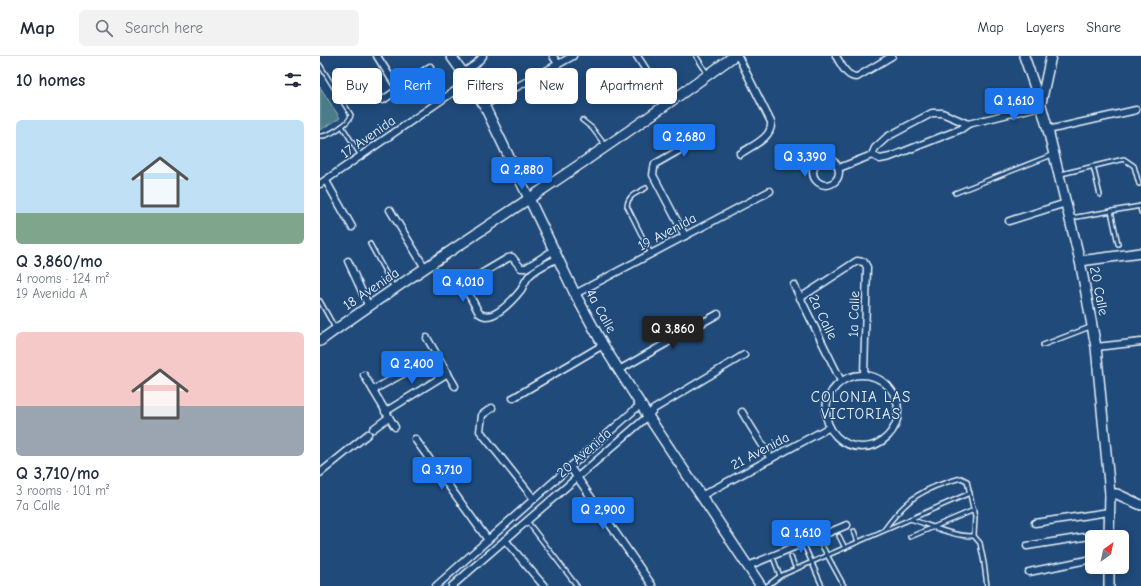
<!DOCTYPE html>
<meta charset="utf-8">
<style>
body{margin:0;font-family:"Comic Neue",sans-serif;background:#f2f2f3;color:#1f2937;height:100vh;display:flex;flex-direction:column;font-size:15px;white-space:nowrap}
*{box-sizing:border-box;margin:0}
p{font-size:13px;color:#747a83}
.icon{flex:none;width:22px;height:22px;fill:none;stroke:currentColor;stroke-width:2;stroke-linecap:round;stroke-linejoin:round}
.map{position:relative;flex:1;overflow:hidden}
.panel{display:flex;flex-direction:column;background:#fff;width:320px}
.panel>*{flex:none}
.guide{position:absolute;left:12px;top:12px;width:380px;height:36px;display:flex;gap:8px}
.needle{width:26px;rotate:33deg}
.tools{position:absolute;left:765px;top:474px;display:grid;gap:8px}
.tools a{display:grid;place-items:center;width:44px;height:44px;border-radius:6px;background:#fff;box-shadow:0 2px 10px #0003;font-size:20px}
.price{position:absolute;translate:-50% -34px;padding:0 9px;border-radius:4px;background:#1a73e8;color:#fff;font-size:13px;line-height:26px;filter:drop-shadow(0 1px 2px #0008)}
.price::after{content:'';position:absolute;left:50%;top:24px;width:12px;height:9px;margin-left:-6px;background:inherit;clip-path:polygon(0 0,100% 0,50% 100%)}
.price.selected{background:#222;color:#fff}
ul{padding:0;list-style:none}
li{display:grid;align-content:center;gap:8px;height:212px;padding:0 16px}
li span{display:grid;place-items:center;height:124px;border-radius:6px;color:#555}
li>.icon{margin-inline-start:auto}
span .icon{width:72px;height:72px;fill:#fffc;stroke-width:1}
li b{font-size:17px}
h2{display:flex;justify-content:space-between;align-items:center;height:48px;padding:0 16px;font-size:17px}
.chip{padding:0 14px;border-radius:6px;background:#fff;box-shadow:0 2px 10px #0003;font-size:14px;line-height:36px}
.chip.selected{background:#1a73e8;color:#fff}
header{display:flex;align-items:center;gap:24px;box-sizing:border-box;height:56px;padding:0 20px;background:#fff;border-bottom:1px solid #e0e1e3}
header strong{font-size:19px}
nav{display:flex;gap:22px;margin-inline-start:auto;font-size:14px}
.search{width:280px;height:36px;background:#f2f2f3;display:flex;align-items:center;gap:10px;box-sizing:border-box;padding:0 14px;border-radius:6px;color:#747a83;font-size:15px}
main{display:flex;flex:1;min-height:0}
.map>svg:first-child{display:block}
.green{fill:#4b7d89;stroke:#9ab7c0}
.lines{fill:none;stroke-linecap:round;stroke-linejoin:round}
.lane-casing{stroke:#e8f1f8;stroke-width:6}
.street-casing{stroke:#e8f1f8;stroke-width:9}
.secondary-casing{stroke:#e8f1f8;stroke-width:12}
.lane{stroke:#1f4a7a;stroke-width:3}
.street{stroke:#1f4a7a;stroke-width:6}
.secondary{stroke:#1f4a7a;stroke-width:9}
.labels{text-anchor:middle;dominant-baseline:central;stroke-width:3;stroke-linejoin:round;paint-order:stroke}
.street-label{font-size:14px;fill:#e8f1f8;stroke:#1f4a7a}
.neighbourhood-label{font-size:15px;letter-spacing:1px;fill:#e8f1f8;stroke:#1f4a7a}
</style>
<header>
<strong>Map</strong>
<div class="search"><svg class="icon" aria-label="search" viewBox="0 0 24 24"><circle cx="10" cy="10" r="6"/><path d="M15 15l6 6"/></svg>Search here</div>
<nav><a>Map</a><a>Layers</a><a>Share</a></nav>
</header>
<main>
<section class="panel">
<h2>10 homes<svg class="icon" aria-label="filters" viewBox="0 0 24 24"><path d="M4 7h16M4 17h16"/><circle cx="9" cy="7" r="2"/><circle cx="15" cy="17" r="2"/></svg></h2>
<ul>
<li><span style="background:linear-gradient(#bfe0f5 75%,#7fa58c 0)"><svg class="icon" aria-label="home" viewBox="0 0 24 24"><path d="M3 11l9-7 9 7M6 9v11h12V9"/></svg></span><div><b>Q 3,860/mo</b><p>4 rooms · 124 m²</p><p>19 Avenida A</p></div></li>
<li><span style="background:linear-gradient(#f6c9c9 60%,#9aa5b1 0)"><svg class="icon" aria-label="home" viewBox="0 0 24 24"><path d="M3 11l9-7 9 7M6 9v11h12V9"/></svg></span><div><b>Q 3,710/mo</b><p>3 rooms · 101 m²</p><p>7a Calle</p></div></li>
</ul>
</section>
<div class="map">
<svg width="821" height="530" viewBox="0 0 821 530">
<rect width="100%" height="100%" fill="#1f4a7a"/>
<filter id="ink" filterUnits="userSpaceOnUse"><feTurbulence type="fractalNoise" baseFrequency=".025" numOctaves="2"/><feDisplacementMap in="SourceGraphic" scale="8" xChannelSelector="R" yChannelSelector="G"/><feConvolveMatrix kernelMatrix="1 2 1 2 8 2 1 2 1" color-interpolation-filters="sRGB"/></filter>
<g filter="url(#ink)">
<polygon class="green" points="0,31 20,62 0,74"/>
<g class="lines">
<g class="lane-casing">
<g id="lane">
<polyline points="376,0 387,17"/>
<path d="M0 9 31 59C30 67 8 81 0 80"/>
<polyline points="262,64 272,72 285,89"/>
<polyline points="22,70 41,100"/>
<polyline points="773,110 780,139"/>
<polyline points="741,118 804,103 814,110 819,128"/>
<path d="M326 132C317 137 308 139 307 150L331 198"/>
<polyline points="635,137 732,99"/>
<polyline points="820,150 821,156"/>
<polyline points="791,155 798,188"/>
<polyline points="751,162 821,150"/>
<polyline points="50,188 74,232"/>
<polyline points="0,245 15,272"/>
<polyline points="723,289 770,271"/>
<path d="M590 463C610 469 633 481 654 480L660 487 664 507 667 530"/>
<polyline points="207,465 257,530"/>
<path d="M564 474C587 442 603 432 641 422L647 425 655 461 654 480"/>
<polyline points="534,475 538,486"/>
<polyline points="519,480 525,492"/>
<polyline points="590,481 654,454"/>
<polyline points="500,486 524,530"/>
<polyline points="485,491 502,530"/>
<polyline points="471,501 476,513"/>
<polyline points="454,504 460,520"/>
<polyline points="447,530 460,520 650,437"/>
</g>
</g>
<g class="street-casing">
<g id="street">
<polyline points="57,0 78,33"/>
<polyline points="233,0 238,8"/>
<polyline points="317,0 348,48"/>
<path d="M418 0 451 66C453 82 431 90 420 98"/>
<path d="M516 0C521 8 526 21 537 21L572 0"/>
<polyline points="143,17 156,8 163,0"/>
<polyline points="63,44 110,11"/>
<polyline points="164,49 253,0"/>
<polyline points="728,74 816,54"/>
<polyline points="552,99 560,103 570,101 641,73 648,68 721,50"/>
<circle cx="506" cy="116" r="13"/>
<polyline points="519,112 552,99 555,92 567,81 612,57 622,57 648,68"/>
<polyline points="6,125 32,171"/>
<polyline points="0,128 149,25"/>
<polyline points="70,154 105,212"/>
<polyline points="689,165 746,147"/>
<polyline points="365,180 333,119 334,112 335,108 384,80"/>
<path d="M234 194 206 212H201L192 201 188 202 149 225 146 229V233L159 257C172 268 193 244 201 234 204 229 206 222 211 218 218 211 229 207 238 202"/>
<polyline points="28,205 49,251"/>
<polyline points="474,229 521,325"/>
<polyline points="255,238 450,135"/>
<polyline points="480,242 537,205 544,206 547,211 544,318"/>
<polyline points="107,282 135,330"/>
<polyline points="776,291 821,286"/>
<polyline points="299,314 398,258"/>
<circle cx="542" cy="355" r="36"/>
<polyline points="44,319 75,371"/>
<polyline points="53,334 117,299"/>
<polyline points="193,342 283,289"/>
<polyline points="172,352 162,359 160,375 214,443"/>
<polyline points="65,356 128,317"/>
<polyline points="422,356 451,403"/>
<polyline points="53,373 69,361"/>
<polyline points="95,383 168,484"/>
<polyline points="250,411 332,529"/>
<polyline points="0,417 48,378"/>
<polyline points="381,440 510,371"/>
<polyline points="715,467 789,456"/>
<polyline points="185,484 224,530"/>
<polyline points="707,490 789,477"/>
<polyline points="428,510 527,469"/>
<polyline points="709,516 772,503"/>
<polyline points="116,530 321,348"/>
<polyline points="132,530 328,360 334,353 424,299"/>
</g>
</g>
<g class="secondary-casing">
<g id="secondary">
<polyline points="131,0 149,25 164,49 255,238 283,289 328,360 441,530"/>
<polyline points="704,0 721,49 728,74 760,205 776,291 790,438 789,481"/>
<polyline points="721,47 731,0"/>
<polyline points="760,205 821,197"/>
<path d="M0 285C68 235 140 189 210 142 279 96 347 49 414 0"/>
<polyline points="790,438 797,438 821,449"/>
<polyline points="789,530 789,511"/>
</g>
</g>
<use href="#lane" class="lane"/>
<use href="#street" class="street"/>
<use href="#secondary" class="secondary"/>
</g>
</g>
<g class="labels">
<g class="street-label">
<text transform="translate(48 81) rotate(-35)">17 Avenida</text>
<text transform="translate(347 176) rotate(-28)">19 Avenida</text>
<text transform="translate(51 233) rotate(-34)">18 Avenida</text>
<text transform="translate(779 235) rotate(79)">20 Calle</text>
<text transform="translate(281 255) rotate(61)">4a Calle</text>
<text transform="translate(534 258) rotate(-88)">1a Calle</text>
<text transform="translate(503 261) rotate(64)">2a Calle</text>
<text transform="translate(440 395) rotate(-28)">21 Avenida</text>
<text transform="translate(264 397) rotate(-41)">20 Avenida</text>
</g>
<g class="neighbourhood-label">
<text x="541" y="341">COLONIA LAS<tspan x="541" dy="17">VICTORIAS</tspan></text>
</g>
</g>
</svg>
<div class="tools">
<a><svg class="needle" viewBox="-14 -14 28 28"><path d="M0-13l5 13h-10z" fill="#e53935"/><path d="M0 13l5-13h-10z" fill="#747a83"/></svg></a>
</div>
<b class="price" style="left:694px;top:66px">Q 1,610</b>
<b class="price" style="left:364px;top:102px">Q 2,680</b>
<b class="price" style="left:485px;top:122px">Q 3,390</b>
<b class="price" style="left:202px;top:135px">Q 2,880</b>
<b class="price" style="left:143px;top:247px">Q 4,010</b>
<b class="price selected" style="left:353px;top:294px">Q 3,860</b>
<b class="price" style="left:92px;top:329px">Q 2,400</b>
<b class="price" style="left:122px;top:435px">Q 3,710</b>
<b class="price" style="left:283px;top:475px">Q 2,900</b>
<b class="price" style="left:481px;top:498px">Q 1,610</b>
<div class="guide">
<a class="chip">Buy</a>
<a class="chip selected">Rent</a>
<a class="chip">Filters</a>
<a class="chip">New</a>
<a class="chip">Apartment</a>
</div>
</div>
</main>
